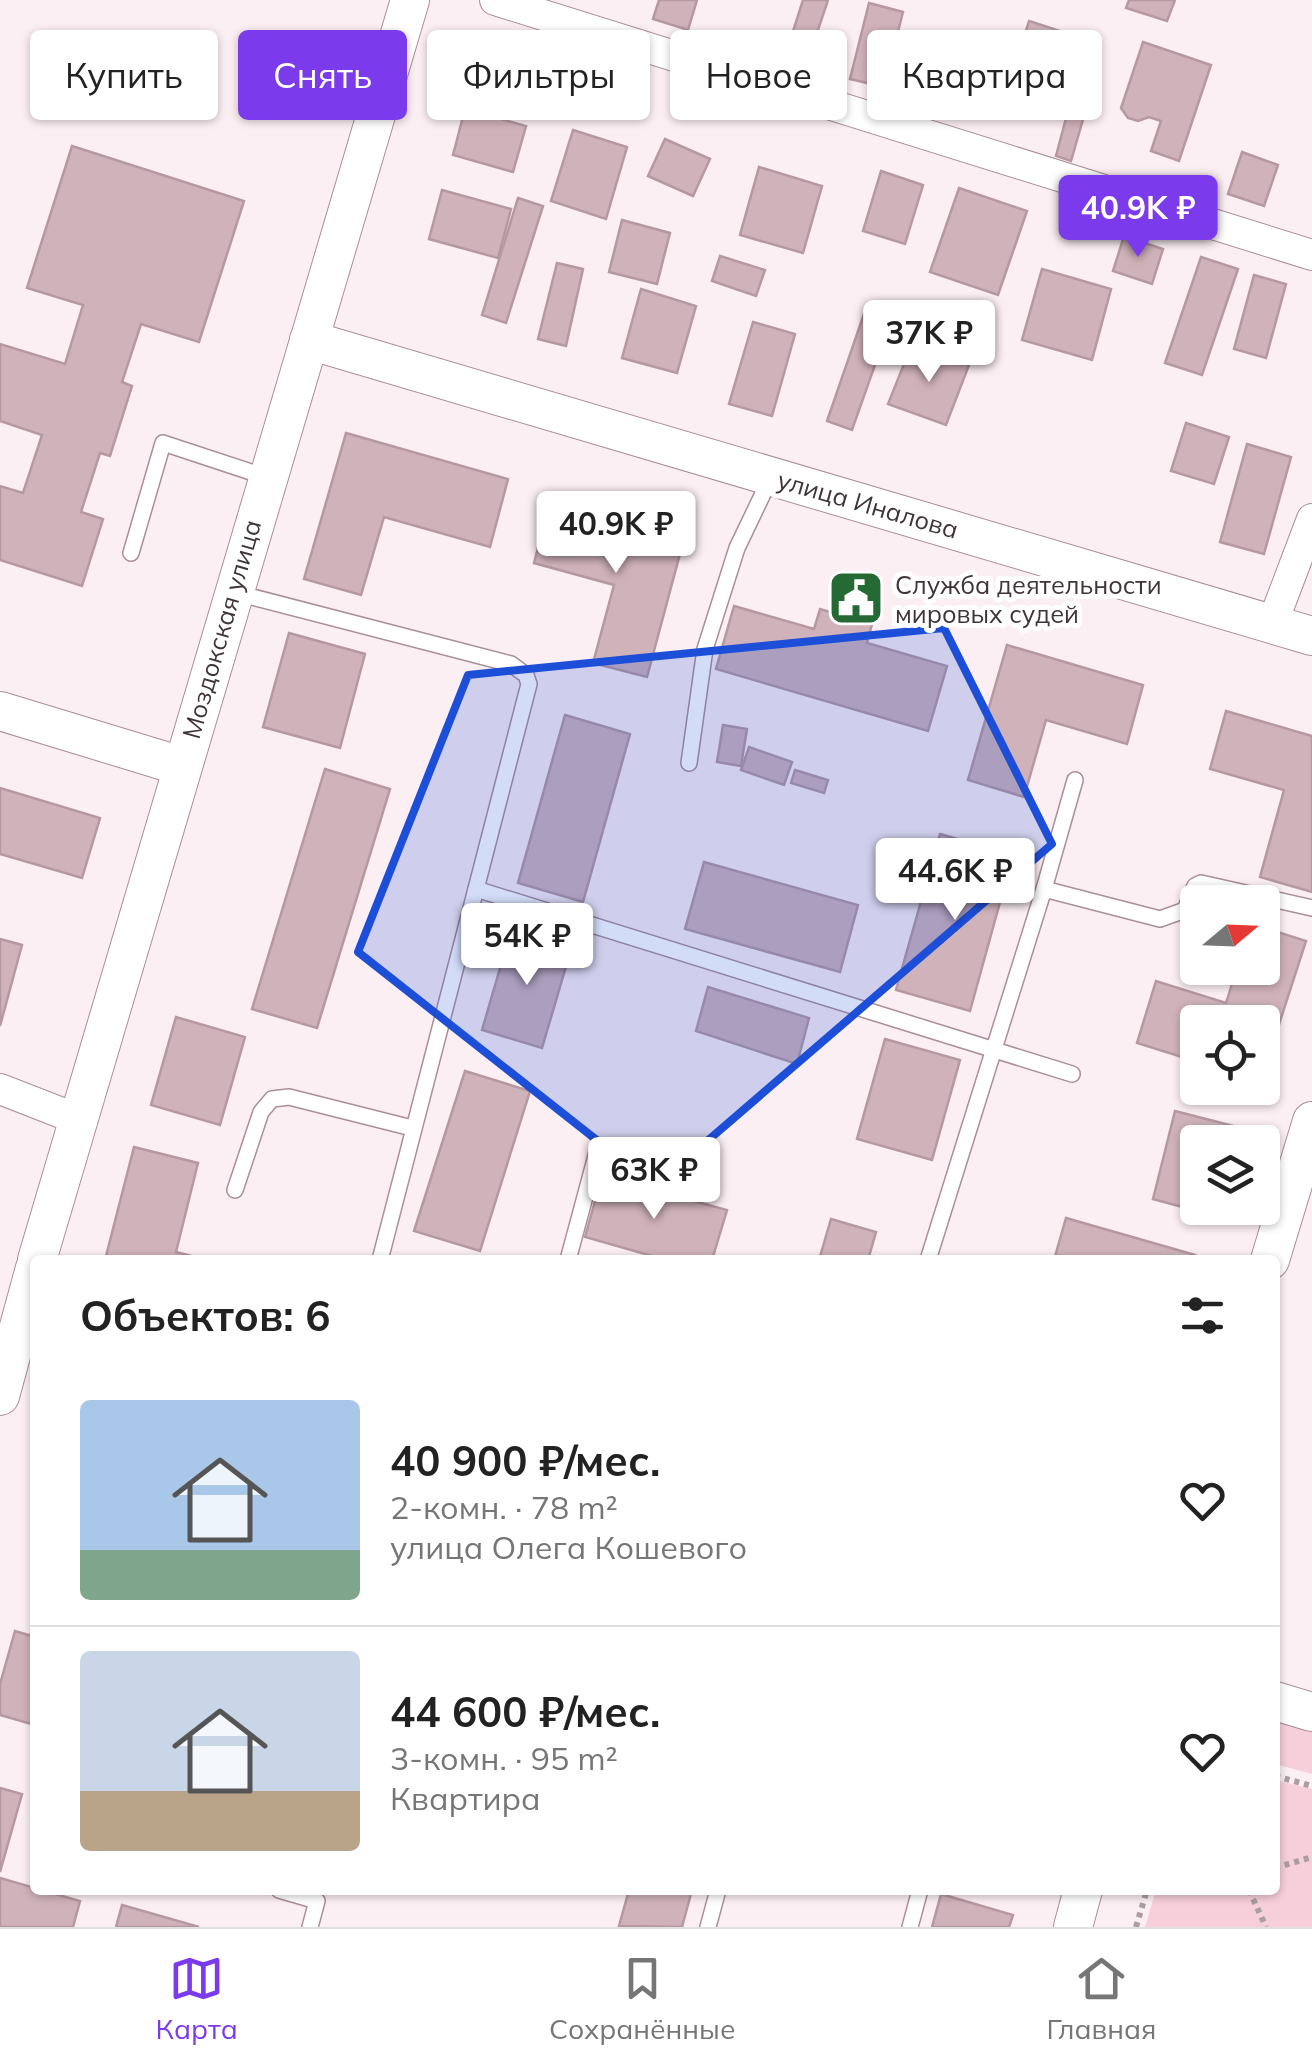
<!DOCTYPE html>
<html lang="ru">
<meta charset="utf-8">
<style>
body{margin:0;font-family:Mulish,sans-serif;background:#f2f2f2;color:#222;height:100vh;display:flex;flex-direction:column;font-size:38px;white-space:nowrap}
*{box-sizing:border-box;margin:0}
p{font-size:32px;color:#767676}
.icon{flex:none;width:55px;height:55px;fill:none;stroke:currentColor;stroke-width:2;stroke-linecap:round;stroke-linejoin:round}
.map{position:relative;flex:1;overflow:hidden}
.drawer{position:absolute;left:30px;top:1255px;width:1250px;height:640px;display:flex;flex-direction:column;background:#fff;border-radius:10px;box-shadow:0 2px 8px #0004}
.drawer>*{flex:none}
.top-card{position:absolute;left:30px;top:30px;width:1252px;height:90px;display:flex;gap:20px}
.needle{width:65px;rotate:71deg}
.controls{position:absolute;left:1180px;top:885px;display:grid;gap:20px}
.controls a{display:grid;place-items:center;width:100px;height:100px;border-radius:10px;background:#fff;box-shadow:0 2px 8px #0004;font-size:50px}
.price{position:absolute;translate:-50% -85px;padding:0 22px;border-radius:10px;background:#fff;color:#222;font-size:32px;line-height:65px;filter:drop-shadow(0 2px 5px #0008)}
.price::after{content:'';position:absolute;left:50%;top:60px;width:30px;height:22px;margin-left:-15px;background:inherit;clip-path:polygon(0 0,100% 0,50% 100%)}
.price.selected{background:#7c3aed;color:#fff}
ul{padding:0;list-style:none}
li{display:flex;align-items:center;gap:30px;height:250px;padding:0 50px}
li+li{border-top:2px solid #e0e0e0}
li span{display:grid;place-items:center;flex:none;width:280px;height:200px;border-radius:10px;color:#555}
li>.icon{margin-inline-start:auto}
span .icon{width:120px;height:120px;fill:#fffc;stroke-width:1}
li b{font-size:42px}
h2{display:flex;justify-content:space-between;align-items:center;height:120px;padding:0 50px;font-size:42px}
.chip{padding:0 35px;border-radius:10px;background:#fff;box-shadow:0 2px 8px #0004;font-size:35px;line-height:90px}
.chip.selected{background:#7c3aed;color:#fff}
.dock{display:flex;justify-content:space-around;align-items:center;height:140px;border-top:2px solid #e0e0e0;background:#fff;font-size:28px;color:#767676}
.dock a{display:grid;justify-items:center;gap:5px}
.dock .selected{color:#7c3aed}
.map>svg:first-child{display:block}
.green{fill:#f7cfdb}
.building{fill:#d0b2ba;stroke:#b598a1;stroke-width:2.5}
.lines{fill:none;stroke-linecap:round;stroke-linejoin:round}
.service-casing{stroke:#ab8e97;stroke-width:18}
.minor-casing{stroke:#ab8e97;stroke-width:32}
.tertiary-casing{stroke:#ab8e97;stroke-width:40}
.path{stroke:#ab9ea2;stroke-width:6;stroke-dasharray:5 5;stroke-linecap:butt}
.service{stroke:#fff;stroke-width:15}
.minor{stroke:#fff;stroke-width:30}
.tertiary{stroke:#fff;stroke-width:38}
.marked{fill:#1d4ed8;fill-opacity:0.2;stroke:#1d4ed8;stroke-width:8;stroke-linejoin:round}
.labels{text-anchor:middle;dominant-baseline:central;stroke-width:10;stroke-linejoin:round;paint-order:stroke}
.street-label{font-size:25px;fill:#403437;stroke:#fff}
.poi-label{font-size:25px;fill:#403437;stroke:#fff;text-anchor:start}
</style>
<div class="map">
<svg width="1312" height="1927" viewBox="0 0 1312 1927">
<rect width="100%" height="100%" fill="#fceff3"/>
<g class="green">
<polygon points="1275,1720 1312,1732 1312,1774 1275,1764"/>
<polygon points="1275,1780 1312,1789 1312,1927 1145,1927 1156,1890 1275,1890"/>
</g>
<g class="building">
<polygon points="659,0 697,0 688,30 653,19"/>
<polygon points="803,0 828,0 809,57 787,50"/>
<polygon points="1129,0 1175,0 1167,21 1126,8"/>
<polygon points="869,3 903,12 884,87 850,79"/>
<polygon points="1029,21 1091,41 1079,80 1017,59"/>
<polygon points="1143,42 1211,65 1179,161 1151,151 1161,121 1149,117 1138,121 1128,118 1121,108"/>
<polygon points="1076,80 1093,85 1071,161 1056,156"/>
<polygon points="465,109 526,126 513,172 453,155"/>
<polygon points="573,130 627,147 606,219 551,201"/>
<polygon points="665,139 710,159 693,196 648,176"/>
<polygon points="72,146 244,201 199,342 141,324 122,382 132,386 110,456 100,453 81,512 103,519 82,586 0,560 0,486 23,493 42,435 0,421 0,344 65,364 83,305 27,288"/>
<polygon points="1242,152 1278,165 1264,206 1228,194"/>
<polygon points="759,167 822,186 803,253 740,235"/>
<polygon points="881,171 923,185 905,244 863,231"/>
<polygon points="959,188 1027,211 998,295 930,272"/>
<polygon points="442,190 511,209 498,258 429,239"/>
<polygon points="518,198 543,206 506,323 482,315"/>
<polygon points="622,220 670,233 657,284 609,272"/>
<polygon points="1124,236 1163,249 1152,284 1113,271"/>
<polygon points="720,256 765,270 756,296 712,281"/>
<polygon points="1201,257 1238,269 1202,375 1165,363"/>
<polygon points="557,263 583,269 566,346 538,339"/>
<polygon points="1042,269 1111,289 1092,360 1022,340"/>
<polygon points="1254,275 1286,284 1266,358 1234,349"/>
<polygon points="641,289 696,306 677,373 622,358"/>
<polygon points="867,305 893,314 852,430 827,421"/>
<polygon points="753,322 795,334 772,416 729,404"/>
<polygon points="912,344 969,365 946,425 888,404"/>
<polygon points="1186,423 1229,437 1214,484 1171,471"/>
<polygon points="346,433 508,479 490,547 384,517 361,595 304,579"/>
<polygon points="1247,444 1291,457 1264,554 1220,542"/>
<polygon points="551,498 685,535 647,677 593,663 614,585 534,563"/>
<polygon points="734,606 814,629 820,609 872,624 867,643 947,666 928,731 716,669"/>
<polygon points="289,633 365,654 340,748 263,727"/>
<polygon points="1007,645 1143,685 1127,744 1046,720 1024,797 968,780"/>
<polygon points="1226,711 1312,736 1312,892 1260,877 1284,790 1210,769"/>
<polygon points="565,715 630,734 583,902 518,883"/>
<polygon points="723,725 747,729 741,766 717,762"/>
<polygon points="749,747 792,762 784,785 741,770"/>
<polygon points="325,769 390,789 317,1028 252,1009"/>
<polygon points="795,770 828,780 824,793 791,783"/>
<polygon points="0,788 100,818 82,878 0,854"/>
<polygon points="940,834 1013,855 970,1011 896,990"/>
<polygon points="704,862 858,905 840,972 685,929"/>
<polygon points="512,927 572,946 542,1048 482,1030"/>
<polygon points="1262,927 1306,941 1262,1077 1262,1022 1198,1022 1198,1062 1137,1043 1156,981 1226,1003 1237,968 1262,968"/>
<polygon points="0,939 22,945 0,1026"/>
<polygon points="708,987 809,1018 797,1064 696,1031"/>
<polygon points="176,1017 245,1037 220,1125 151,1105"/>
<polygon points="885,1039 960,1060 932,1160 857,1139"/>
<polygon points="465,1071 530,1091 480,1251 414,1231"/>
<polygon points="1175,1111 1245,1129 1242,1142 1198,1142 1198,1208 1225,1208 1223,1218 1153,1199"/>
<polygon points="134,1147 198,1163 176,1252 207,1260 105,1260"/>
<polygon points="602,1176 727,1210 712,1260 666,1260 585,1237"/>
<polygon points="1066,1218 1195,1255 1194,1260 1054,1260"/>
<polygon points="831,1219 876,1232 868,1260 819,1260"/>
<polygon points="15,1631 35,1637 35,1725 0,1715 0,1684"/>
<polygon points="0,1788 22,1794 0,1872"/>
<polygon points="0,1878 80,1901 73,1927 0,1927"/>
<polygon points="629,1890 692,1890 682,1927 619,1926"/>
<polygon points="941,1894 1013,1915 1009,1927 932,1927"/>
<polygon points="122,1905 199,1927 116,1927"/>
</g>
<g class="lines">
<g class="service-casing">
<g id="service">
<polyline points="131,553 163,443 266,477"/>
<polyline points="237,593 511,664 526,675 529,684 380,1260"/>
<polyline points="689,763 705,649 737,548 770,479"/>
<polyline points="476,889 1072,1074"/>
<polyline points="1044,889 1075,780"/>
<polyline points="235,1190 261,1112 272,1099 289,1097 412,1128"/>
<polyline points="568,1260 597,1152"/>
<polyline points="928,1260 1044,889 1160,919 1185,910 1195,886 1201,883 1312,908"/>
<polyline points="279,1890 317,1901 310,1927"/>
<polyline points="708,1927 718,1890"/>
<polyline points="910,1927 920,1890"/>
</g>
</g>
<g class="minor-casing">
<g id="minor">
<polyline points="495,0 1312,255"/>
<polyline points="1273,622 1312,519"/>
<polyline points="0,1089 77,1119"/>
</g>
</g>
<g class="tertiary-casing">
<g id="tertiary">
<polyline points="309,340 1312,636"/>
<polyline points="0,711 181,766"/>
<polyline points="37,1260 410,0"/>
<polyline points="1270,1260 1312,1121"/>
<polyline points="0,1396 35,1268"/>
<polyline points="1275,1701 1312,1712"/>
<polyline points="1073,1927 1083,1890"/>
</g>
</g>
<g class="path">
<polyline points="1275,1776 1312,1786"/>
<polyline points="1275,1868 1312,1857"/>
<polyline points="1249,1890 1266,1927"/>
<polyline points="1136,1927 1147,1890"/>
</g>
<use href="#service" class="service"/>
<use href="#minor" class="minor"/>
<use href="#tertiary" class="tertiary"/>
</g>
<path class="marked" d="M944 628 1052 844 655 1186 358 952 468 675Z"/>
<defs>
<g id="civic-square" transform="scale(2.875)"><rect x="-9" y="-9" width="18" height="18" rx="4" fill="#256a35" stroke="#fff"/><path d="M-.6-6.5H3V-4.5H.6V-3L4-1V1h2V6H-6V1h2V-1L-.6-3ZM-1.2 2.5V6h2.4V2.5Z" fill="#fff"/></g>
</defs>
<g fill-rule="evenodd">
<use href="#civic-square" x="856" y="598"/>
</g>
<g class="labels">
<g class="street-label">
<text transform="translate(868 504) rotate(16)">улица Иналова</text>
<text transform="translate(221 629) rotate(-74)">Моздокская улица</text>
</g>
<g class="poi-label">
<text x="895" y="584">Служба деятельности<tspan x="895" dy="29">мировых судей</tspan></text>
</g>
</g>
</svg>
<div class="controls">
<a><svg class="needle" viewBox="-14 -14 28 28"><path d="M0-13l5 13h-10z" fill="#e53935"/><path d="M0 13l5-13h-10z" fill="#767676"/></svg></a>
<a><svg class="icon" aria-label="locate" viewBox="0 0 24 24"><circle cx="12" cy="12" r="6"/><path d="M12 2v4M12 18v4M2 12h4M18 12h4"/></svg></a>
<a><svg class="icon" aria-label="layers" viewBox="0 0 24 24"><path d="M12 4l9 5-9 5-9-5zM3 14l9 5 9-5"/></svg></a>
</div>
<b class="price selected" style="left:1138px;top:260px">40.9K ₽</b>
<b class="price" style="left:929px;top:385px">37K ₽</b>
<b class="price" style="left:616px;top:576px">40.9K ₽</b>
<b class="price" style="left:955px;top:923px">44.6K ₽</b>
<b class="price" style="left:527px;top:988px">54K ₽</b>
<b class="price" style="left:654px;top:1222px">63K ₽</b>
<div class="top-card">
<a class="chip">Купить</a>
<a class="chip selected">Снять</a>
<a class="chip">Фильтры</a>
<a class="chip">Новое</a>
<a class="chip">Квартира</a>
</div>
<section class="drawer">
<h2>Объектов: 6<svg class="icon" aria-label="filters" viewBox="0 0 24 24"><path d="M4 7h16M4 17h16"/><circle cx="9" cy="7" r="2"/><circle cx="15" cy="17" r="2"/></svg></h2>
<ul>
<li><span style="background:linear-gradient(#a9c7e8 75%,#7fa58c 0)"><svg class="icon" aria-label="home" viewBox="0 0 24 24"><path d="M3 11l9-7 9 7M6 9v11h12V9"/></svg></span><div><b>40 900 ₽/мес.</b><p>2-комн. · 78 m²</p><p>улица Олега Кошевого</p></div><svg class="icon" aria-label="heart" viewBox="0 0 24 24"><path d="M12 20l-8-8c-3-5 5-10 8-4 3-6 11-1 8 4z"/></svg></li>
<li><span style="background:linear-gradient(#c9d6e8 70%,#b9a48a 0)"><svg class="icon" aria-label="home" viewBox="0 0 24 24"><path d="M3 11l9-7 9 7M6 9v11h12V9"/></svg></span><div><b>44 600 ₽/мес.</b><p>3-комн. · 95 m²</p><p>Квартира</p></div><svg class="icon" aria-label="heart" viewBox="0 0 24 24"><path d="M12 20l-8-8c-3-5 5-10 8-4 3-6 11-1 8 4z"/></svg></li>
</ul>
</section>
</div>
<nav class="dock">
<a class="selected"><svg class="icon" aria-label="map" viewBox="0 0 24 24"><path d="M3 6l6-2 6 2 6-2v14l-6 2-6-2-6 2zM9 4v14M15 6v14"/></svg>Карта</a>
<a><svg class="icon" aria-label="saved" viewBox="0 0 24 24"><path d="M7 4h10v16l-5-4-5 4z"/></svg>Сохранённые</a>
<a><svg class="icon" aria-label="home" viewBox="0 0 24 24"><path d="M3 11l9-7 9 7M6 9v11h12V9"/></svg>Главная</a>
</nav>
